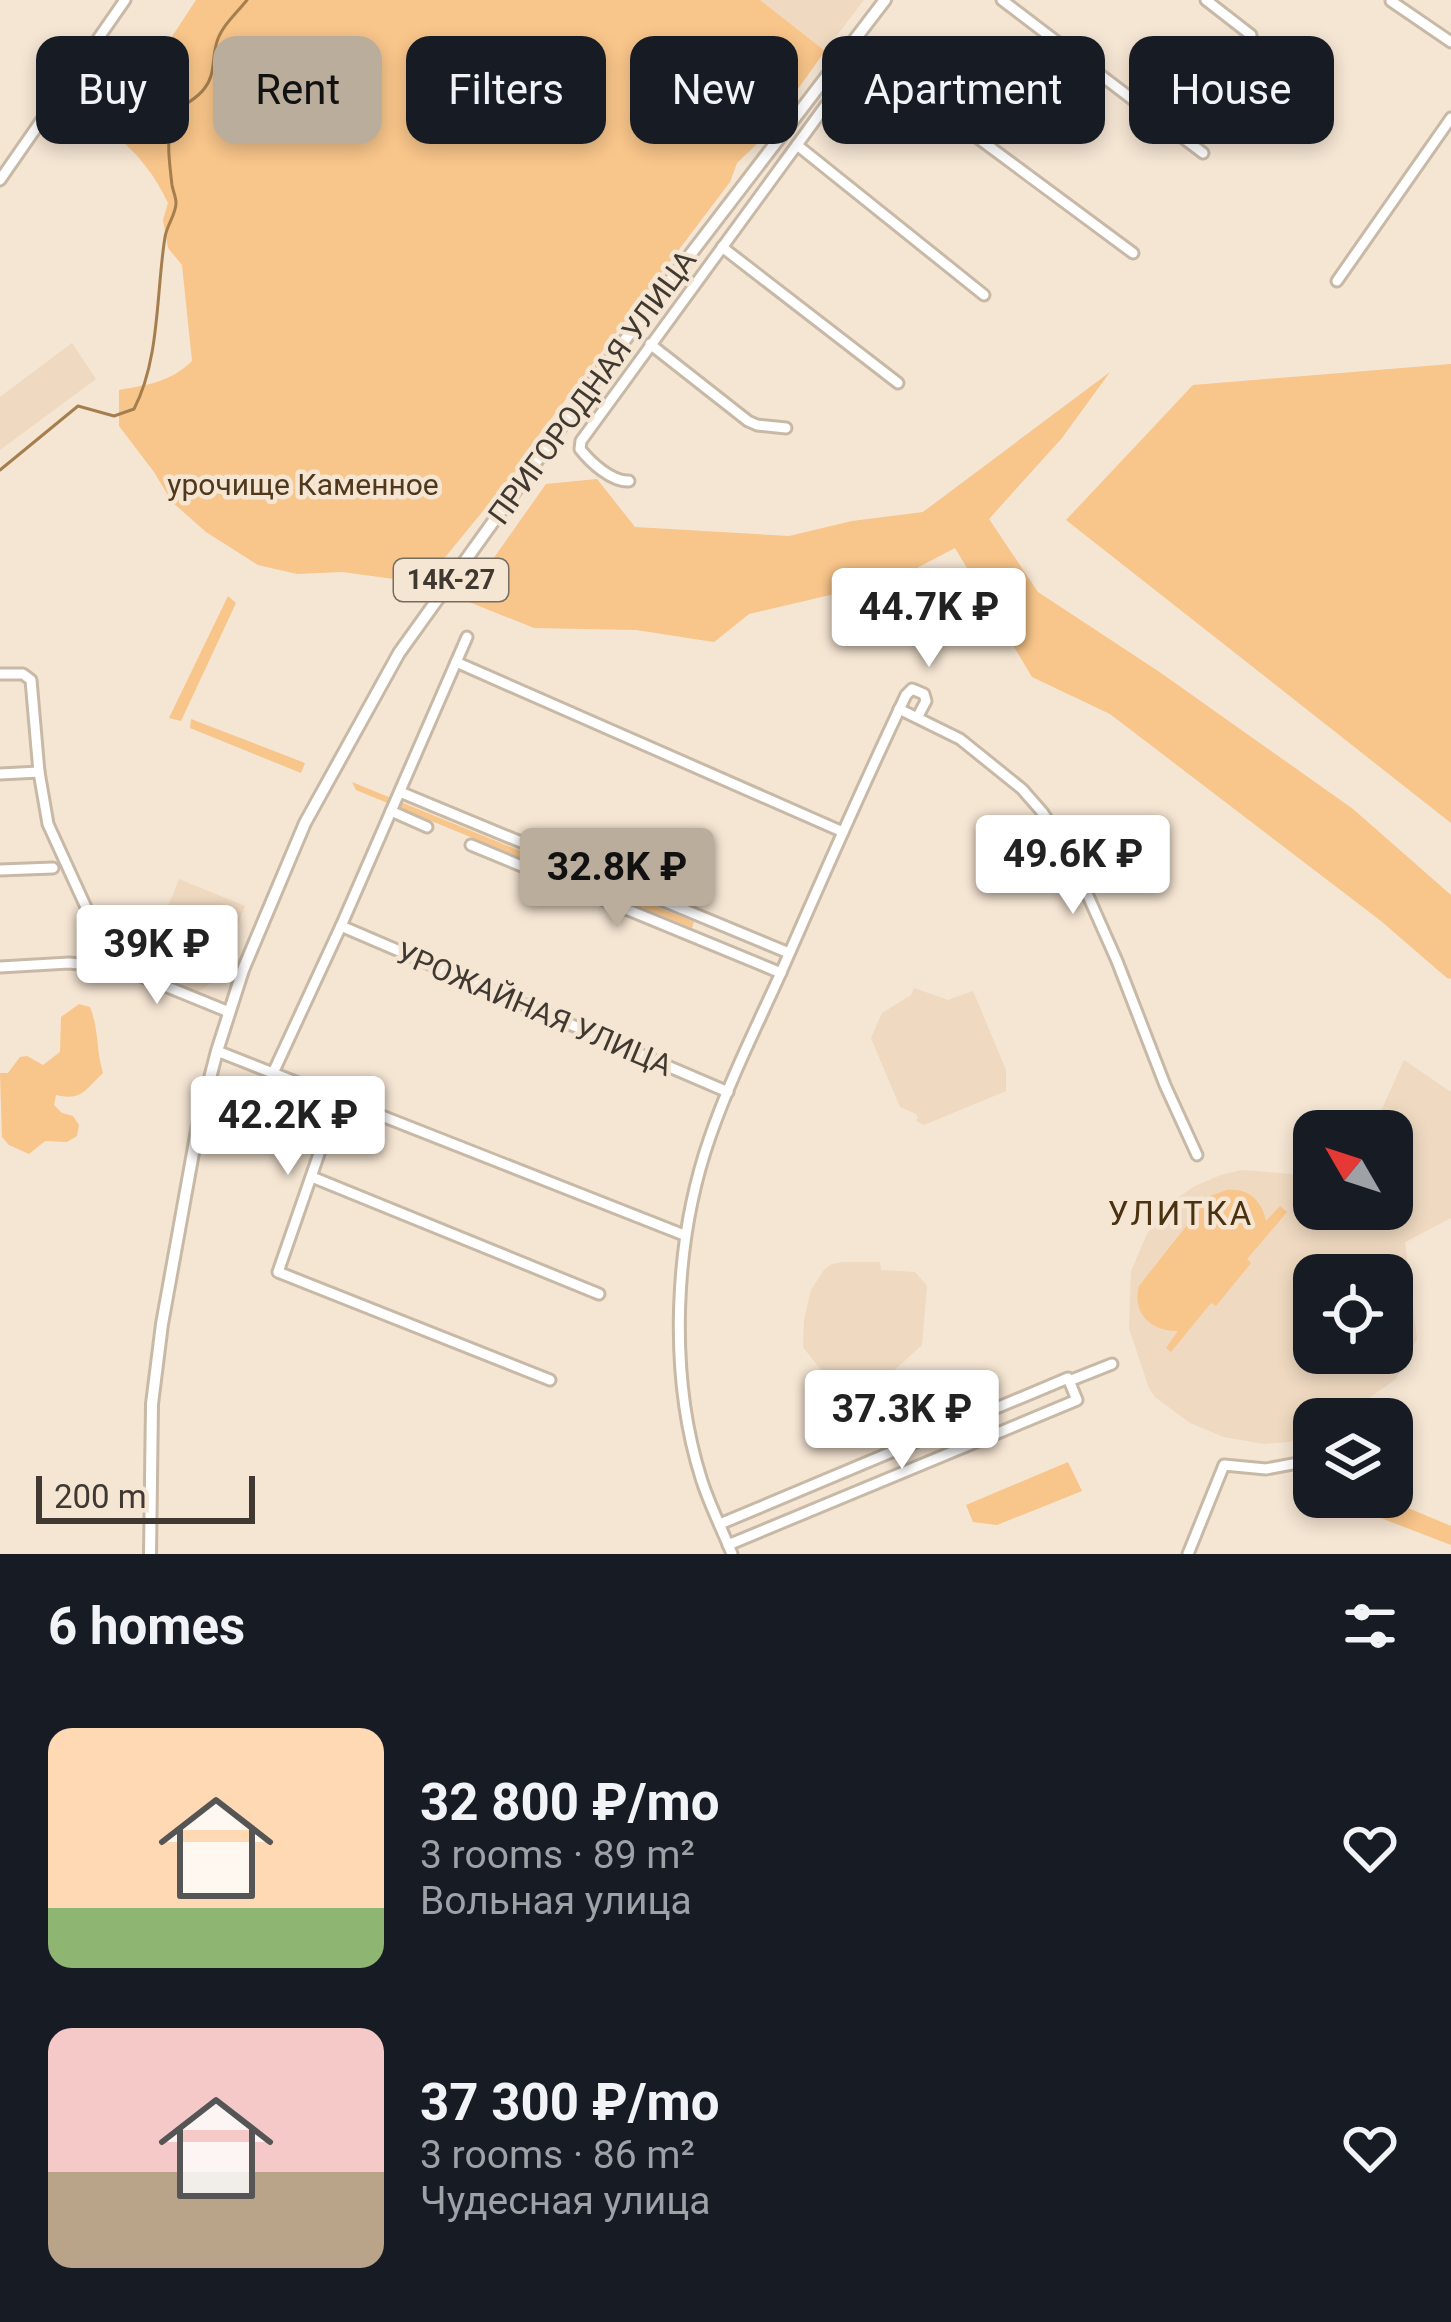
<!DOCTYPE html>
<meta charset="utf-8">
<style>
body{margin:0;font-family:Roboto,sans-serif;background:#242831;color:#f1f3f6;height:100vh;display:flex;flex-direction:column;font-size:45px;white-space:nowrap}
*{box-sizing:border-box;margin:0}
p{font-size:39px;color:#9ea1a6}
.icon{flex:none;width:66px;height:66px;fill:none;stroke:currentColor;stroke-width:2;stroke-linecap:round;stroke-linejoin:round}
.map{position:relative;height:1554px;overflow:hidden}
.details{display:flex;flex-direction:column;background:#171b24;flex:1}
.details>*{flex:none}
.guide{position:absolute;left:36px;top:36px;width:1380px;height:108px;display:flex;gap:24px}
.needle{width:78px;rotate:309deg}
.controls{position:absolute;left:1293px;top:1110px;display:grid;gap:24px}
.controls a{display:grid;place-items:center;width:120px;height:120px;border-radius:24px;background:#171b24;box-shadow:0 6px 18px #0003;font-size:60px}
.scale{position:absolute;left:36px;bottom:30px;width:219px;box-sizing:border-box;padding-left:12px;border:6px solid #3f3932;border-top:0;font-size:33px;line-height:42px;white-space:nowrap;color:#3f3932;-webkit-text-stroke:9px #f5e5d3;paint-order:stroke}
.price{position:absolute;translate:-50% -102px;padding:0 27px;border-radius:12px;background:#fff;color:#222;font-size:39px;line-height:78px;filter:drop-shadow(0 3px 6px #0008)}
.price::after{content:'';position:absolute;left:50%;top:72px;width:36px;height:27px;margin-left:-18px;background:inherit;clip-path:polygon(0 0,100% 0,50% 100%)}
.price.current{background:#bbad9c;color:#111}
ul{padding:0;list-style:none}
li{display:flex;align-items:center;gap:36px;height:300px;padding:0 48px}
li span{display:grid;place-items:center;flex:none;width:336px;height:240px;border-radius:24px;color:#555}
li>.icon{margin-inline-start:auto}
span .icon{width:144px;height:144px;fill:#fffc;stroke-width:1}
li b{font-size:51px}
h2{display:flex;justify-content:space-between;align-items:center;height:144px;padding:0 48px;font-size:51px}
.chip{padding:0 42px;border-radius:24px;background:#171b24;box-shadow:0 6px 18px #0003;font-size:42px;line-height:108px}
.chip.current{background:#bbad9c;color:#111}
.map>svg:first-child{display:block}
.built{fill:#efd9c1;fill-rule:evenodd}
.green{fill:#f8c58a}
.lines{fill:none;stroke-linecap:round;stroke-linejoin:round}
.stream{stroke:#a57e4e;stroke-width:3}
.minor-casing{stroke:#c8b9a7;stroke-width:15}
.major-casing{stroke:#c8b9a7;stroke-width:16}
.minor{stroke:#fff;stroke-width:9}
.major{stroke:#fff;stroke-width:10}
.labels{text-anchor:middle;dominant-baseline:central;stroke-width:9;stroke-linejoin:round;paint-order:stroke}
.shield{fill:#f5e5d3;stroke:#766d62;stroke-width:3}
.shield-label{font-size:27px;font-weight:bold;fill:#3f3932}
.street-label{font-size:30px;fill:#3f3932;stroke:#f5e5d3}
.park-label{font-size:30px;fill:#50381c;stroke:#f5e5d3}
.neighbourhood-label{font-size:33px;letter-spacing:3px;fill:#4a310f;stroke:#f5e5d3}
</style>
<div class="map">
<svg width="1451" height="1554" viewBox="0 0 1451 1554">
<rect width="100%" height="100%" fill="#f5e5d3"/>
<g class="built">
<polygon points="760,0 864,0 825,51"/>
<polygon points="72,343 96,379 0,450 0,397"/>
<polygon points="179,879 245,906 217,979 198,992 142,971"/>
<polygon points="914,988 948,1000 973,991 1006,1070 1006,1091 924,1125 916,1121 918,1117 916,1114 900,1107 871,1038 882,1013 911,995"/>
<path d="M1404 1060 1451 1092V1218L1405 1242 1417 1339 1396 1379 1339 1419H1314V1433L1289 1442 1264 1444 1224 1437 1190 1423 1155 1397 1149 1388 1129 1328 1131 1271 1147 1234 1171 1202 1195 1186 1221 1175 1242 1170 1291 1174 1314 1181V1209H1392V1131H1372ZM1314 1275H1392V1353H1314Z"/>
<polygon points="842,1262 880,1262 881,1270 915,1272 927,1286 922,1345 890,1374 822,1371 803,1347 804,1320 811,1290 824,1270 832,1264"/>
</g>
<g class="green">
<path d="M196 0H760L825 51 763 138 737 163 730 182 526 452 528 456 424 583 342 572 297 574 258 565 206 532 172 502 154 472 119 426V390C147 385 171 382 192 361L182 265 168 248 163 220 168 203C155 175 137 152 112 133 119 118 133 109 135 93Z"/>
<polygon points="1451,364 1451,823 1066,520 1193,385"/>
<polygon points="1110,372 1062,438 989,519 1038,592 1161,673 1353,809 1451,895 1451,979 1447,978 1381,921 1110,714 1032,677 955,548 894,580 749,614 714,642 636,630 534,628 464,600 546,484 597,479 635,527 789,536 852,521 923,512"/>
<polygon points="228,596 236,603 181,721 169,718"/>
<polygon points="191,719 305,763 301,773 190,728"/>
<polygon points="352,782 694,922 692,928 356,790"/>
<path d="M79 1004 90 1007C99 1029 96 1050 103 1073 85 1090 82 1101 56 1095L54 1105 62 1113 73 1116 79 1125 77 1136 67 1142 45 1141 29 1154 9 1145 2 1137 0 1073H8L20 1057 27 1056 43 1065 60 1052 61 1017Z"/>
<path d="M1227 1190C1249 1188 1262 1201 1266 1221L1280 1206 1287 1212 1247 1259 1251 1263 1216 1306 1211 1303 1171 1352 1166 1348 1178 1331C1151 1331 1132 1314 1139 1286L1210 1196Z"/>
<polygon points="1068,1462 1082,1491 997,1525 973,1522 966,1505"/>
<polygon points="1326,1497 1382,1497 1451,1526 1451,1545"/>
</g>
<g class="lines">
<path class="stream" d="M0 470 78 406 114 416 134 409C160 359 156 293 165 237 167 225 176 214 176 203 176 197 173 191 172 185 170 167 167 147 170 129 174 104 192 105 204 89 215 76 212 61 216 45 220 27 236 14 247 0"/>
<g class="minor-casing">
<g id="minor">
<polyline points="1002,0 1203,153"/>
<polyline points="1206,0 1251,35"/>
<polyline points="1391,1 1451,42"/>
<polyline points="851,44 1133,253"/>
<polyline points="797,145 984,295"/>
<polyline points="0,180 125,0"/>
<polyline points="722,247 898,383"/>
<polyline points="1337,281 1451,118"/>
<polyline points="650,344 748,421 757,425 786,428"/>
<path d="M629 481C612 482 591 463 580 449L581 441 864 53"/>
<polyline points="456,662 843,832"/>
<polyline points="0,674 23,674 31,680 39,772"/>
<polyline points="899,709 960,739 1022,789 1043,813 1069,853 1117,961 1165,1085 1197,1155"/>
<polyline points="0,774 39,772 48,824 95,927 97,964"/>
<polyline points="400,792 789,953"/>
<polyline points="391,811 427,827"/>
<polyline points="471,845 781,973"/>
<polyline points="0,870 53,868"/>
<polyline points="341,926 728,1092"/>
<polyline points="100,937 120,968"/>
<polyline points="0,967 69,963 121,968 229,1012"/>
<polyline points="217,1051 684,1235"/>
<polyline points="273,1073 341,926 467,637"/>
<polyline points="338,1099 278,1272 550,1380"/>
<polyline points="312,1177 599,1294"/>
<polyline points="1069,1381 1112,1364"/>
<polyline points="720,1524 1068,1378 1077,1400 728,1545"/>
<path d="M732 1554C722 1529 709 1504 701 1478 668 1373 674 1240 710 1137 729 1082 755 1030 779 977 820 883 862 788 906 695L912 689 924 694 926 701 918 716"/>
<polyline points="1188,1554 1224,1465 1266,1469 1314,1460"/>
</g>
</g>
<g class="major-casing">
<polyline id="major" points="150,1554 152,1404 162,1324 198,1125 217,1051 243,970 305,823 399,653 602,370 885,0"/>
</g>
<use href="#minor" class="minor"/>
<use href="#major" class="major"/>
</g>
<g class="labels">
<rect class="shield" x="394" y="559" width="114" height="42" rx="9"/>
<g class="shield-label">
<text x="451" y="580">14К-27</text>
</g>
<g class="street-label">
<text transform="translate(592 387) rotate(-54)">ПРИГОРОДНАЯ УЛИЦА</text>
<text transform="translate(534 1009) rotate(23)">УРОЖАЙНАЯ УЛИЦА</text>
</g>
<g class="park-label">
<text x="303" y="484">урочище Каменное</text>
</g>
<g class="neighbourhood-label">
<text x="1181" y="1213">УЛИТКА</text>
</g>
</g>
</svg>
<div class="controls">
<a><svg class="needle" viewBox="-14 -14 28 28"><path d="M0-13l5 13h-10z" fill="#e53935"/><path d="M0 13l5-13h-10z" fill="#9ea1a6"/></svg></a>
<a><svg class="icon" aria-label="locate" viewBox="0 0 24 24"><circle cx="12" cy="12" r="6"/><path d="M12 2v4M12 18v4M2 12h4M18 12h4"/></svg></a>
<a><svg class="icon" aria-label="layers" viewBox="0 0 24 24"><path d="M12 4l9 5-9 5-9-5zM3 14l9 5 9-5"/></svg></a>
</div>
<div class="scale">200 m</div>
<b class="price" style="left:929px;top:670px">44.7K ₽</b>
<b class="price" style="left:1073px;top:917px">49.6K ₽</b>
<b class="price current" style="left:617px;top:930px">32.8K ₽</b>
<b class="price" style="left:157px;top:1007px">39K ₽</b>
<b class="price" style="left:288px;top:1178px">42.2K ₽</b>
<b class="price" style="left:902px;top:1472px">37.3K ₽</b>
<div class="guide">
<a class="chip">Buy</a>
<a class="chip current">Rent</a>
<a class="chip">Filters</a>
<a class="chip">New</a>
<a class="chip">Apartment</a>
<a class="chip">House</a>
</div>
</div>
<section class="details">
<h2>6 homes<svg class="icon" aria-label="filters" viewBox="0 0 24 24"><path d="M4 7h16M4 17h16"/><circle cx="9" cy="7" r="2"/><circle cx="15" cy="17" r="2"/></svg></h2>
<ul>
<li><span style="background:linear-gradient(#ffd9b3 75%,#8fb573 0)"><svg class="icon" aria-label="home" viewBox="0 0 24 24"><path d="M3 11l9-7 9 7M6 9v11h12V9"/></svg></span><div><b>32 800 ₽/mo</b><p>3 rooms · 89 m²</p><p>Вольная улица</p></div><svg class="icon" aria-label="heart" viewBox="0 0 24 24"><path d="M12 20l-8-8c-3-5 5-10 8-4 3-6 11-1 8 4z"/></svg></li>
<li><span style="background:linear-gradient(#f6c9c9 60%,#b9a48a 0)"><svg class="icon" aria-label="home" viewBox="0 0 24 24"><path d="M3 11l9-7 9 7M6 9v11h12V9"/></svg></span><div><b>37 300 ₽/mo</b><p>3 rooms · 86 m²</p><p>Чудесная улица</p></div><svg class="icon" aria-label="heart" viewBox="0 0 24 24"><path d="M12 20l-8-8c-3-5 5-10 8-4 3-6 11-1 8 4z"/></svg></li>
</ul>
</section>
